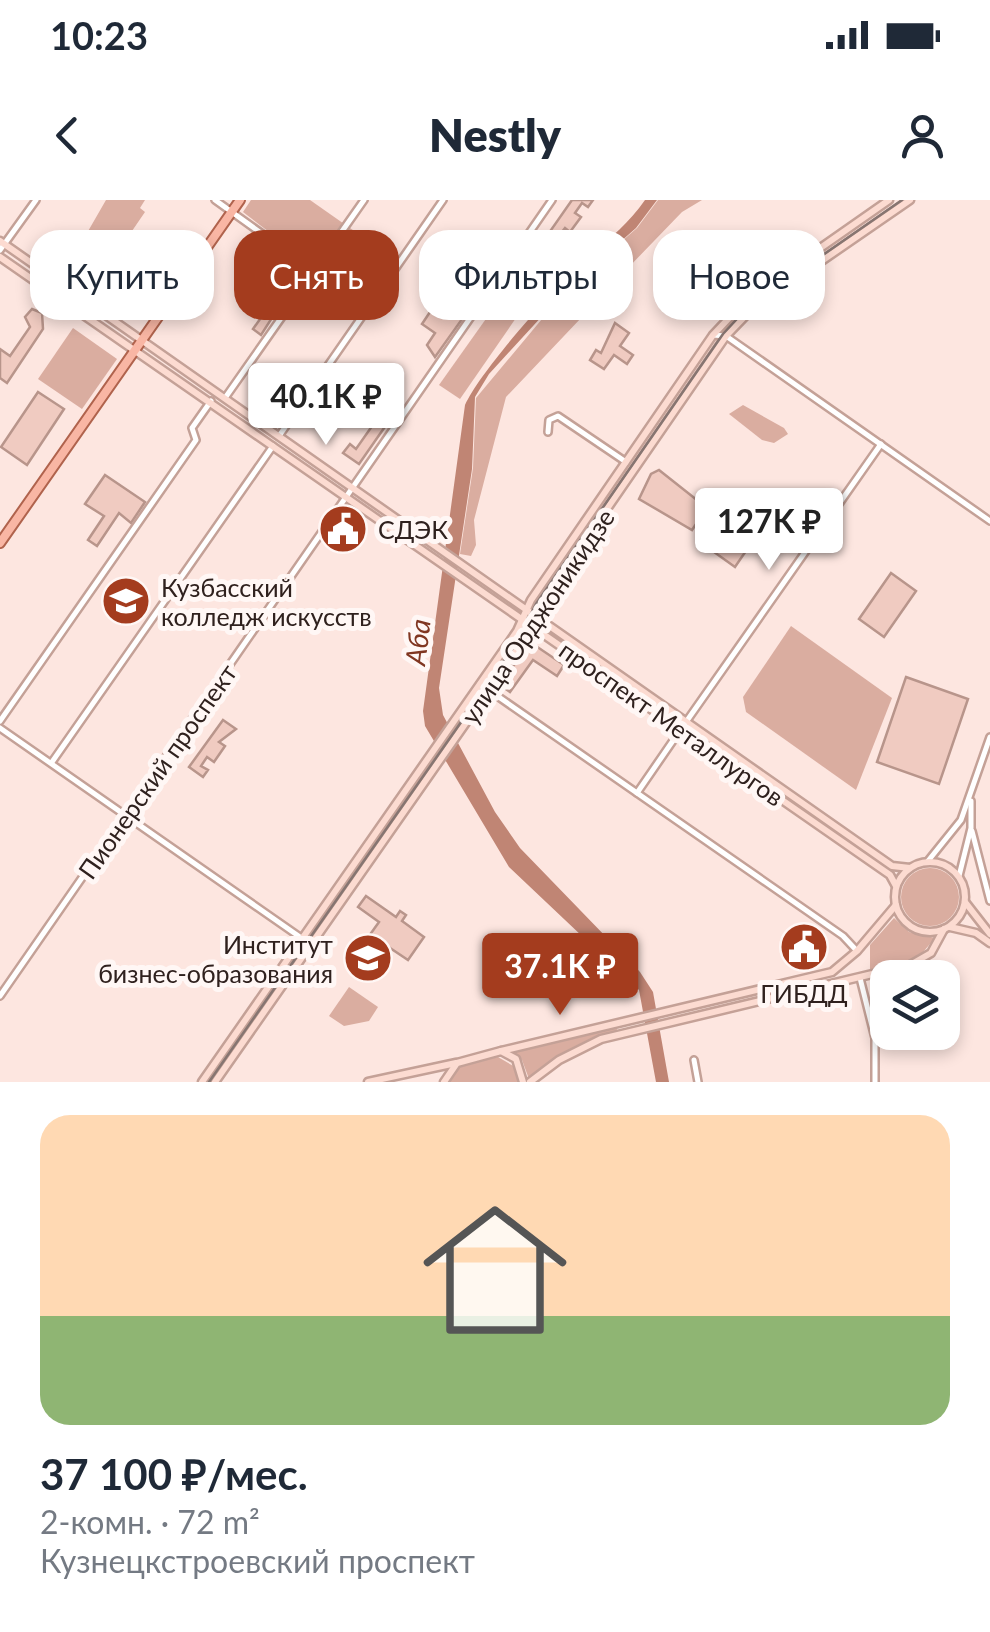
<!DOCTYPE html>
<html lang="ru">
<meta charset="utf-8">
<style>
body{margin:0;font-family:Lato,sans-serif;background:#f2f2f3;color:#1f2937;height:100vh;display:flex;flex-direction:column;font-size:38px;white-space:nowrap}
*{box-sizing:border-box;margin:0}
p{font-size:32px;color:#747a83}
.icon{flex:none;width:55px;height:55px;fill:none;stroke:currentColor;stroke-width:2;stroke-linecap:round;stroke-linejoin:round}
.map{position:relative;height:882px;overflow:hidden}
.details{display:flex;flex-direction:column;background:#fff;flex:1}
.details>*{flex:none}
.top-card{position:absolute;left:30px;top:30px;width:930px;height:90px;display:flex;gap:20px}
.tools{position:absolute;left:870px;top:760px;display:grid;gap:20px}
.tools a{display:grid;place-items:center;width:90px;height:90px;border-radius:20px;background:#fff;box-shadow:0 5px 15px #0003;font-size:50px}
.price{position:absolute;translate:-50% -85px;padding:0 22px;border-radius:10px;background:#fff;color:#222;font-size:32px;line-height:65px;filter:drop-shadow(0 2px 5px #0008)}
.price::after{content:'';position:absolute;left:50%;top:60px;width:30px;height:22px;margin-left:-15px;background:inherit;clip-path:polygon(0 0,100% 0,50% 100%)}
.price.selected{background:#a43c1e;color:#fff}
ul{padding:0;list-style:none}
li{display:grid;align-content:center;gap:20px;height:530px;padding:0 40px}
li+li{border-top:2px solid #e0e1e3}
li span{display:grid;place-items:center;height:310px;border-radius:30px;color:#555}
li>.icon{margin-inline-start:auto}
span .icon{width:180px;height:180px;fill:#fffc;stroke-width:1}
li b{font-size:42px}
.tag{padding:0 35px;border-radius:30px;background:#fff;box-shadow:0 5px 15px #0003;font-size:35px;line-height:90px}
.tag.selected{background:#a43c1e;color:#fff}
.status{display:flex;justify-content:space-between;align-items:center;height:70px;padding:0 50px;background:#fff;direction:ltr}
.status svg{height:28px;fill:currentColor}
header{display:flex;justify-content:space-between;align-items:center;height:130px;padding:0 40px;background:#fff;font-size:45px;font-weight:800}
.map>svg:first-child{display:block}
.green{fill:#daada0}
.water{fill:#c08574}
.building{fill:#f0cbc1;stroke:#b8958b;stroke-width:2.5}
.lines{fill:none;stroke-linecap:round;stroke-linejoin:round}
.minor-casing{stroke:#c4a197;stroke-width:10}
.tertiary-casing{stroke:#c4a197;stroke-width:10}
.secondary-casing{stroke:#c4a197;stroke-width:11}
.primary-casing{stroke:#b0634d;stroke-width:12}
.minor{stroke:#fff;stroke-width:5}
.tertiary{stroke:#fff;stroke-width:5}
.secondary{stroke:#fcdbd1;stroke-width:6}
.primary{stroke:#f9b6a4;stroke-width:8}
.tram{stroke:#877571;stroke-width:2.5}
.labels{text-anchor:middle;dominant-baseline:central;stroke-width:10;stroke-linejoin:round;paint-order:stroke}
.poi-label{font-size:25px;fill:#2f211e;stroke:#fff7f5;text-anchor:start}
.street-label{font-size:25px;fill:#2f211e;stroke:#fff7f5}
.water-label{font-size:28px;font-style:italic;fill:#803621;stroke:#fff7f5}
</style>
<div class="status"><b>10:23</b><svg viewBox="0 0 49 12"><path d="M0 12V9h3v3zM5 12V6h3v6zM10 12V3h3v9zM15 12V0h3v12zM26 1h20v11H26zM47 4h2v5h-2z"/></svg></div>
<header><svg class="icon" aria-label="back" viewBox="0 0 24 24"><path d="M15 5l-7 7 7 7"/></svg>Nestly<svg class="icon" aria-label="person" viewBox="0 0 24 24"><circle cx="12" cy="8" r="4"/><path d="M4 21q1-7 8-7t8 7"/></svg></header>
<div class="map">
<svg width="990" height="882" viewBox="0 0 990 882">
<rect width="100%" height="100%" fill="#fde6e0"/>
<g class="green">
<polygon points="106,0 145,0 140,8 145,12 95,85 68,66"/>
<polygon points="251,0 310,0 397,61 366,106 243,12"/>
<polygon points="658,0 702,0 682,12 626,70 602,85 582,117 506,197 474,320 476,345 471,356 460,354 473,268 476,198 567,89 637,28"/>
<polygon points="505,92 525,105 460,199 439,185"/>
<polygon points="73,128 117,159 82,209 38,179"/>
<polygon points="743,205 784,228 788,234 774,243 762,240 729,214"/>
<polygon points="791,426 892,498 856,590 746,512 743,497"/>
<circle cx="930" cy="697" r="29"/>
<polygon points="894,718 909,732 935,738 918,758 870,771 870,745"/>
<polygon points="349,787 378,807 369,821 344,826 329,816"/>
<polygon points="616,826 617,830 554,858 529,879 522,860 512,852"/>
<polygon points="498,857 515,867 518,882 448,882 459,866"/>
</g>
<path class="water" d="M645 0H657L636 28 567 89 489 174 475 197 472 269 439 488 443 515 495 612 520 648 640 772 653 792 669 882H656L639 790 509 667 425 526 423 511 465 205C482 168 558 84 591 55 611 37 629 23 645 0Z"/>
<g class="building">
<polygon points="572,0 593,0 588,7 582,3 575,13 581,17 570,32 565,28 558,37 564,41 546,58 553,63 547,72 538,65 523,86 532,92 527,101 509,89 536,51 541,55 549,43 544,40"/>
<polygon points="287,61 302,71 261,135 253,129 270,105 261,99 267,91 273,95 288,73 282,69"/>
<polygon points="464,103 470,108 435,157 427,145 435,133 422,124 434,106 448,115 456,104 461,107"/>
<polygon points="32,109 42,113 43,129 7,183 0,178 0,149 10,156 30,127 25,117"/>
<polygon points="615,123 629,133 620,146 633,155 627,164 614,155 604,169 590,160 596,150 601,153"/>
<polygon points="38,192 64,209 27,265 1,247"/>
<polygon points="389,202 398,208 359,264 343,253 350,244 356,249"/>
<polygon points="659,270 707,308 692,330 639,299 651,274"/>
<polygon points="105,275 145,302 131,323 119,313 97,346 88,340 104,316 85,304"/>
<polygon points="744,308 765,323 735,367 714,352"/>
<polygon points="891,373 916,391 884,437 859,419"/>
<polygon points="530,442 564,465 557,476 533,460 510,492 500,485"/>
<polygon points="906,477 968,499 939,584 877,562"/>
<polygon points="223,520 236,529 219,542 225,546 214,562 207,557 201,566 208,570 203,577 189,567"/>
<polygon points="366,696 396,717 400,711 406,715 402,721 424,737 408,760 390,748 374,771 354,757 379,722 358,707"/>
</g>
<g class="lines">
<g class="minor-casing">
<g id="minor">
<polyline points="215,0 314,71"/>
<polyline points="0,50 36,0"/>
<polyline points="225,198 364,0"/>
<polyline points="548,232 549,220 558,216 626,262"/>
<polyline points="279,236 443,0"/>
<polyline points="480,484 843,736 857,751"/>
<polyline points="0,521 196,240 192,228 211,201"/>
<polyline points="686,522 881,244"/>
<polyline points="52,562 273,246"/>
<polyline points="637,593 681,529"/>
<polyline points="860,778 875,838 875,882"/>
<polyline points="694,860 698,882"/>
</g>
</g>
<g class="tertiary-casing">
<g id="tertiary">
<polyline points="713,135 726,136 990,321"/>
<polyline points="0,528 310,744"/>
<polyline points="972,631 990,701"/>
<polyline points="928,661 961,620 990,537"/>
<polyline points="959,676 971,628 971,601"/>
<polyline points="0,796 552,0"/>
</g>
</g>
<g class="secondary-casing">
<g id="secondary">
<polyline points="0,41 892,666 910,668"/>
<polyline points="0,57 890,675 896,686"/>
<circle cx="930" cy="697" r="35"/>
<polyline points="965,702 990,734"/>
<polyline points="950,727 976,733 990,743"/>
<polyline points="501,851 832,772 857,751 896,705"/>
<polyline points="202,882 517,431 531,400 713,135 746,100 889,0"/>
<polyline points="215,882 479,504 526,436 540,406 726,136 752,109 910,0"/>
<polyline points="368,882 456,863"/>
<polyline points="444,882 457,863 501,851 516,859 523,882"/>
<polyline points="530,882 559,860 601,839 910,765 931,753 944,729"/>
</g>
</g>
<g class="primary-casing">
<polyline id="primary" points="0,343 240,0"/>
</g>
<use href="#minor" class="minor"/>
<use href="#tertiary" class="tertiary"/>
<use href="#secondary" class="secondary"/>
<use href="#primary" class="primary"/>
<polyline class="tram" points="209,882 513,448 536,404 723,134 748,107 902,0"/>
</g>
<defs>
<g id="civic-disc" transform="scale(2.5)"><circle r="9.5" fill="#a43c1e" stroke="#fff7f5"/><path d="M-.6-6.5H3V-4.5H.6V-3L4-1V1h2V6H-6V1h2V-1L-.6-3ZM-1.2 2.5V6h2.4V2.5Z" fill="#fff"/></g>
<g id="university-disc" transform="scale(2.5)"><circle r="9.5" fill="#a43c1e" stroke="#fff7f5"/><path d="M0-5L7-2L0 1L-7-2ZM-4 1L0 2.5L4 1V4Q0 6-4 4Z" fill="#fff"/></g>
</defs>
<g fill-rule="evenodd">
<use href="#civic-disc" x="343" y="329"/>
<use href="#university-disc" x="126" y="401"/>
<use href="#civic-disc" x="804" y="747"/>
<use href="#university-disc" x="368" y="758"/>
</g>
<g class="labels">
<g class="poi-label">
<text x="378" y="329">СДЭК</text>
<text x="161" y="387">Кузбасский<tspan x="161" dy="29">колледж искусств</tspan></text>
<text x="333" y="744" text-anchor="end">Институт<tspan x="333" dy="29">бизнес-образования</tspan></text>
<text x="804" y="793" text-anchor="middle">ГИБДД</text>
</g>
<g class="street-label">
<text transform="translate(537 416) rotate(-56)">улица Орджоникидзе</text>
<text transform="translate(672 523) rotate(35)">проспект Металлургов</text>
<text transform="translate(157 571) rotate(-55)">Пионерский проспект</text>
</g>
<g class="water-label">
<text transform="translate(417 442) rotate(-83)">Аба</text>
</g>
</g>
</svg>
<div class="tools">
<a><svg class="icon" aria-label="layers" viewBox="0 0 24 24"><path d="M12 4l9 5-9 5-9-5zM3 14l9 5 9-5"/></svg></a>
</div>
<b class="price" style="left:326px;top:248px">40.1K ₽</b>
<b class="price" style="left:769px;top:373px">127K ₽</b>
<b class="price selected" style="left:560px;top:818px">37.1K ₽</b>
<div class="top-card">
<a class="tag">Купить</a>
<a class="tag selected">Снять</a>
<a class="tag">Фильтры</a>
<a class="tag">Новое</a>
</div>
</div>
<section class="details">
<ul>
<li><span style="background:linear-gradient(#ffd9b3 65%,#8fb573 0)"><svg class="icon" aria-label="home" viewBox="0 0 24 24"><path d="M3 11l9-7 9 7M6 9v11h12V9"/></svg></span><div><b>37 100 ₽/мес.</b><p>2-комн. · 72 m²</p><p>Кузнецкстроевский проспект</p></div></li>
</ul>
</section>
